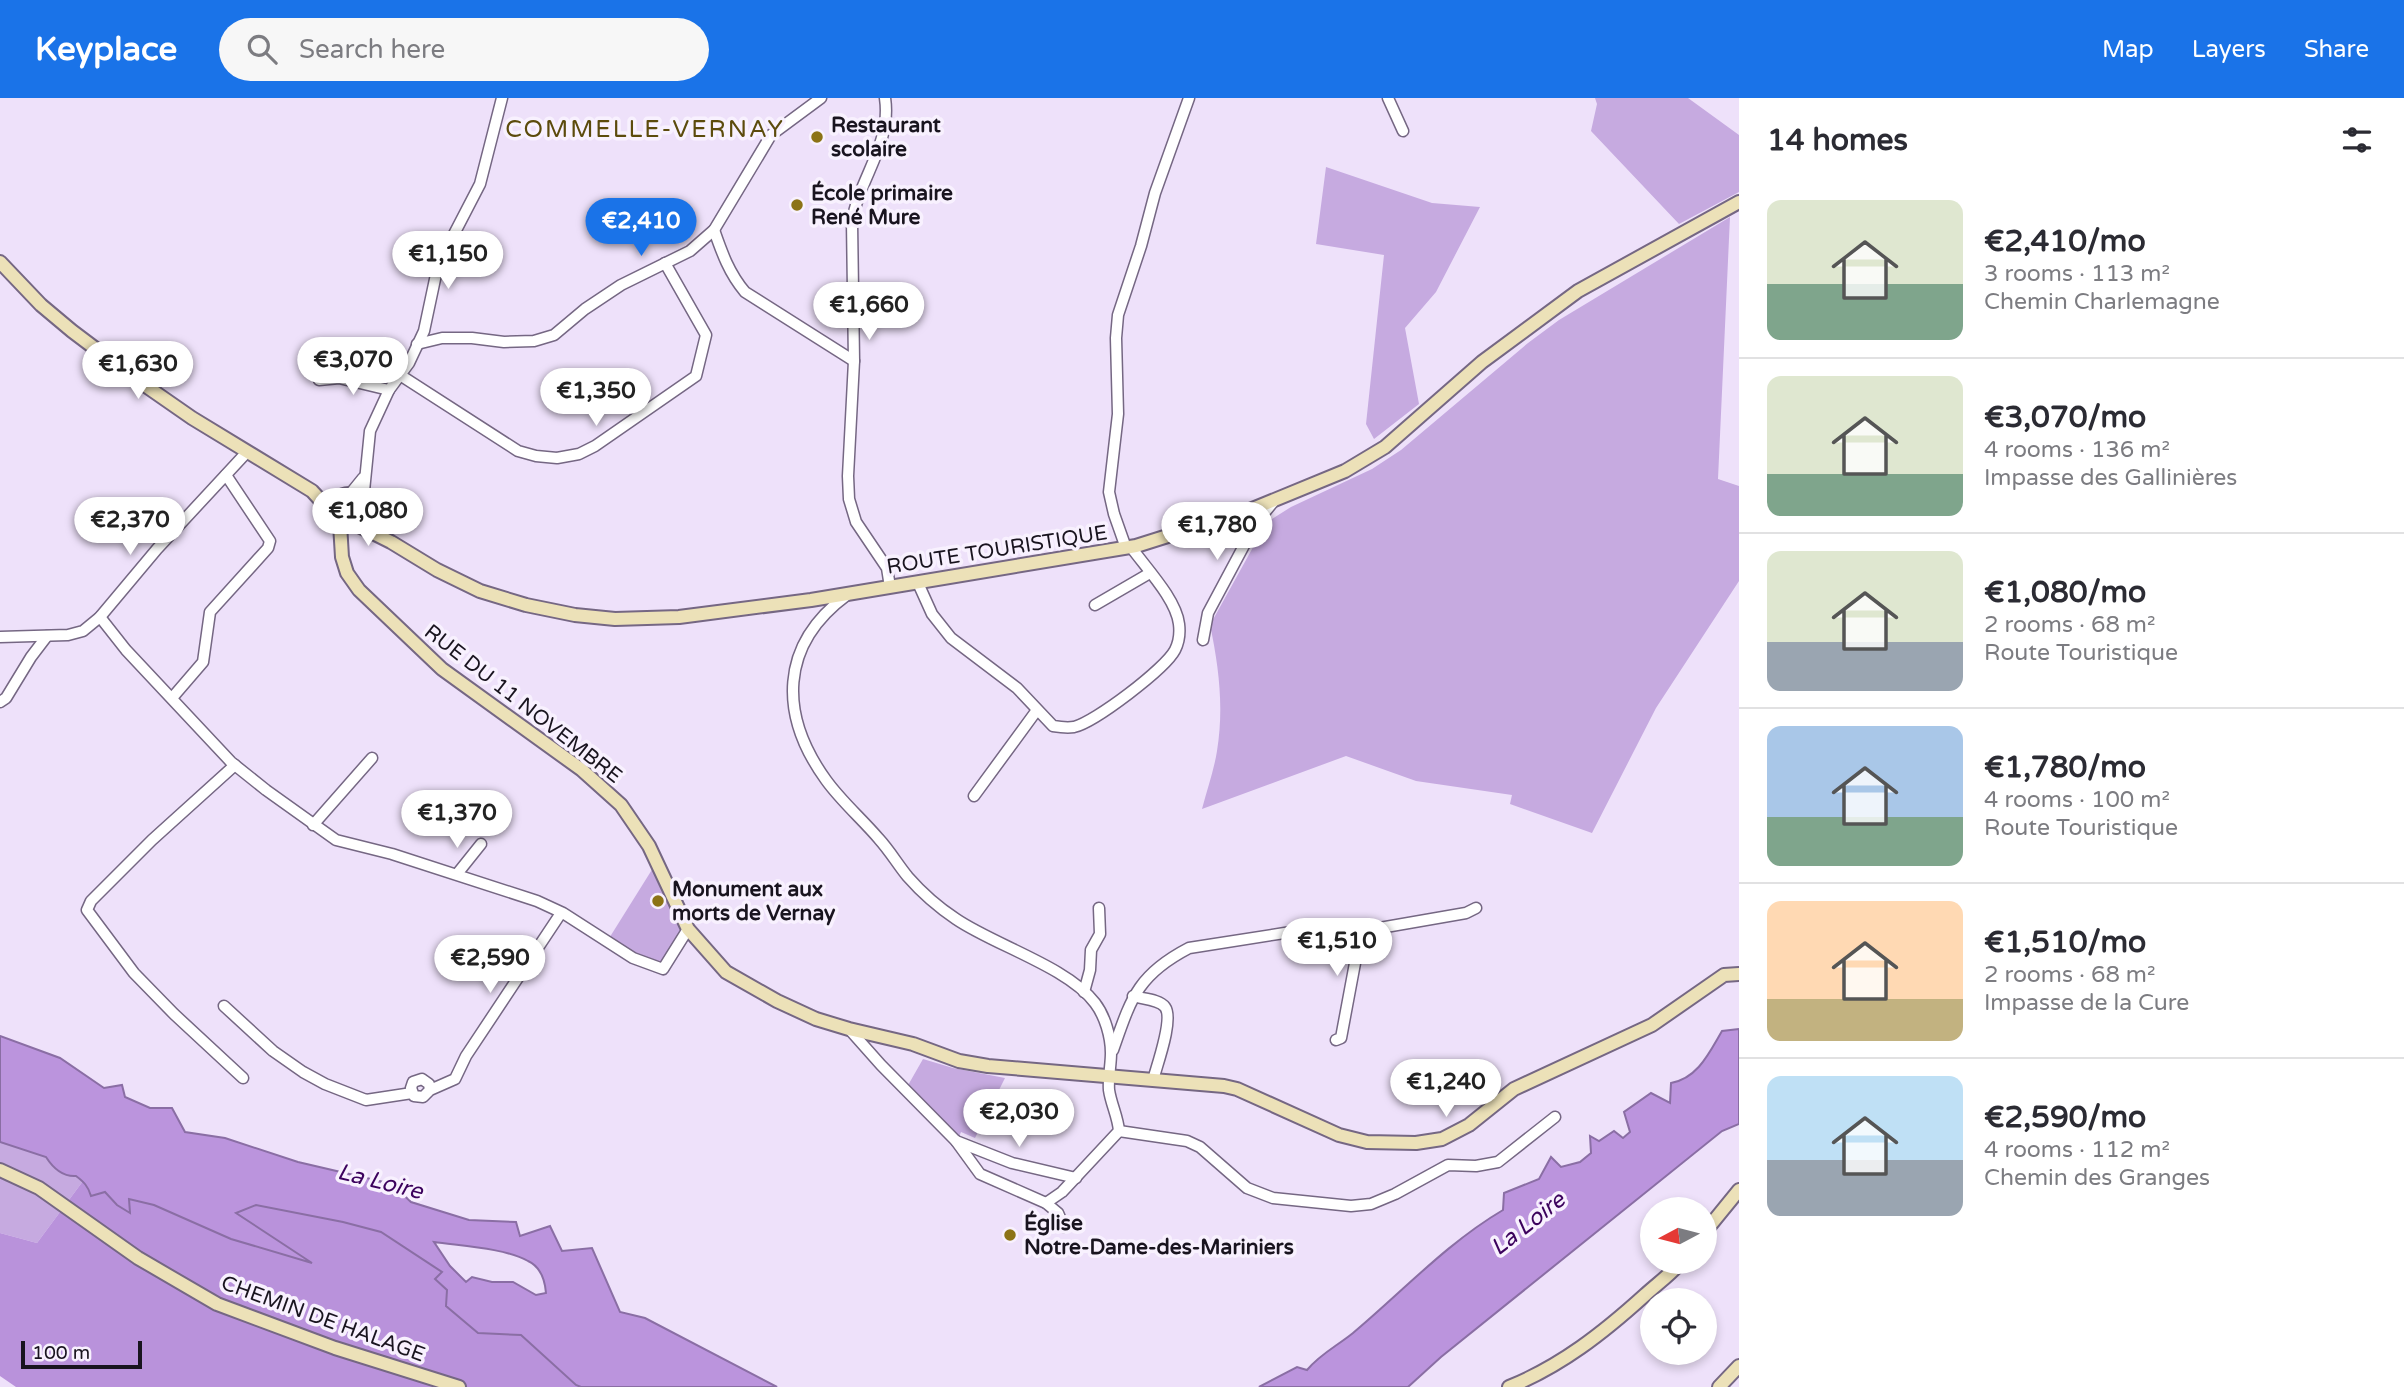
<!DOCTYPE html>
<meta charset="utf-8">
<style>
body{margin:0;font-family:"Varela Round",sans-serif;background:#f7f7f7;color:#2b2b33;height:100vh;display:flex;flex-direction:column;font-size:26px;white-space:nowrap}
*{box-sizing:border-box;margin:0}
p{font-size:23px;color:#7c7c81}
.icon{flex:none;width:38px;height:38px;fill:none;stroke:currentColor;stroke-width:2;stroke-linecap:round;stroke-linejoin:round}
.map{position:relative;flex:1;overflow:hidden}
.drawer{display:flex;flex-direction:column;background:#fff;width:665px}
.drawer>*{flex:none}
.needle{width:46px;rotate:263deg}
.tools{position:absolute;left:1640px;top:1099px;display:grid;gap:14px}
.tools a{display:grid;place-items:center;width:77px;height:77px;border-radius:50%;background:#fff;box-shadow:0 4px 10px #0003;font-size:35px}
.scale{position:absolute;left:21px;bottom:18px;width:121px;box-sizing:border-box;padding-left:7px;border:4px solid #19141f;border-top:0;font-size:19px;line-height:24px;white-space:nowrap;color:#19141f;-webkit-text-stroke:5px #f8f1fe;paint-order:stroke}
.price{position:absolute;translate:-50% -60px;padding:0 16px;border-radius:24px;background:#fff;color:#222;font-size:23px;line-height:46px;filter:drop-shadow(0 2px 4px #0008)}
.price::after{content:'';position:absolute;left:50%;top:42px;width:21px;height:16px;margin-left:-10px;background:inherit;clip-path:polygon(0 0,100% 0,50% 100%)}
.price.on{background:#1a73e8;color:#fff}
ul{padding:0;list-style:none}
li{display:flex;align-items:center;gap:21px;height:175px;padding:0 28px}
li+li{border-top:2px solid #e1e1e2}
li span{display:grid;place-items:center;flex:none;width:196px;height:140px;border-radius:14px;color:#555}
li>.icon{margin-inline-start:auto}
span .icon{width:84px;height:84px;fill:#fffc;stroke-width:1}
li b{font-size:30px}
h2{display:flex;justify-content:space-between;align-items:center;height:84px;padding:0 28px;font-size:30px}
header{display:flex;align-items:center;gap:42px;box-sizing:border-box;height:98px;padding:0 35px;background:#1a73e8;color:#fff}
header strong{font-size:33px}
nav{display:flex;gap:38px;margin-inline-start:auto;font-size:24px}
.search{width:490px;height:63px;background:#f7f7f7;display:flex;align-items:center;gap:18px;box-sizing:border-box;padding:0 24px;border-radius:38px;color:#7c7c81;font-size:26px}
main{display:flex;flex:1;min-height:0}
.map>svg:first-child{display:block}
.green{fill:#c6aae0}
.forest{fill:#b992db}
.water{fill:#bb94dd;stroke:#8a6ea4;stroke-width:2;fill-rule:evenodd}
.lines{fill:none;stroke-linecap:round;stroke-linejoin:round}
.street-casing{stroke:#756783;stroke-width:13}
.secondary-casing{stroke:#756783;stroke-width:16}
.street{stroke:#fff;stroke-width:10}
.secondary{stroke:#ece1b8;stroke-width:12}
.poi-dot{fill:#8c7316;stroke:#f8f1fe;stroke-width:2.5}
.labels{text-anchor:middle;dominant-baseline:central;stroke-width:7;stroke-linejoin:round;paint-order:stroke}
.poi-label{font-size:21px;font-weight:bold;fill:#19141f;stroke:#f8f1fe;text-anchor:start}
.street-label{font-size:21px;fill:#19141f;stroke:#f8f1fe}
.water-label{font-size:23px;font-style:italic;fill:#3c025d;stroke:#f8f1fe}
.quarter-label{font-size:24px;letter-spacing:2px;fill:#5c4b0c;stroke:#f8f1fe}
</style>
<header>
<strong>Keyplace</strong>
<div class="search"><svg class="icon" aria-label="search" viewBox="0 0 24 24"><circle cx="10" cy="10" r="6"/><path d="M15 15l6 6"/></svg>Search here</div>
<nav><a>Map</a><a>Layers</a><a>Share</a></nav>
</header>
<main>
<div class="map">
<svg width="1739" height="1289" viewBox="0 0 1739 1289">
<rect width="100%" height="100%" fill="#eee1fa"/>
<g class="green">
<polygon points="1595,0 1688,0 1739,37 1739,94 1679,126 1591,33 1597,6"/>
<polygon points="1326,69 1432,105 1480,109 1436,194 1405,230 1419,306 1374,341 1366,326 1384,157 1316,146"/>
<path d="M1730 119 1718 381 1739 388V483L1656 610 1592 735 1510 706 1512 697 1416 683 1346 658 1202 711C1207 692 1214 672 1217 653 1224 610 1219 569 1210 527L1267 424 1291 409 1372 371 1401 352 1528 245 1559 222Z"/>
<polygon points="653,770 682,832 661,866 635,858 608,842"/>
<polygon points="923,961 953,970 1005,980 975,1040 961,1034 959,1039 907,989"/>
<polygon points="0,1044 46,1059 83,1083 37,1145 0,1135"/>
</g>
<path class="forest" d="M83 1083C90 1090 97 1089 105 1094 114 1101 119 1109 130 1114L128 1101 154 1107 231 1141 309 1163 235 1115 256 1107 343 1124 381 1134 443 1175 447 1192 478 1234 521 1237 576 1287 581 1289H16L0 1278V1135L37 1145Z"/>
<g class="water">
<path d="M1739 931V1026L1722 1033 1441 1259 1408 1289H1259L1297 1269 1307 1272C1320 1256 1337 1248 1353 1235 1403 1193 1447 1145 1503 1112L1504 1095 1539 1081 1551 1059 1561 1069 1580 1064 1591 1055 1590 1038 1599 1043 1614 1033 1623 1040 1630 1034 1624 1014 1651 995 1670 1005 1671 985C1698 980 1709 955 1722 933Z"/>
<path d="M0 938 60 960 104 990 122 987 125 999 150 1010H172L185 1034 225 1040 298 1064 392 1086 411 1104 469 1122 516 1124 520 1138 550 1128 562 1153 592 1150 620 1214 645 1220 777 1289H581L576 1287 521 1237 478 1235 446 1208 447 1192 435 1181 442 1174 381 1134 343 1124 256 1107 236 1115 312 1165 231 1141 154 1107 129 1101 130 1115 117 1107 105 1094 91 1098C88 1088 84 1084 76 1078 62 1079 53 1070 46 1059L0 1044ZM434 1144C461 1148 505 1150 528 1163 541 1169 545 1183 546 1195L536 1197 513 1184H492L472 1179 466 1184 450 1168Z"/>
</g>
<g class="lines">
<g class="street-casing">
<g id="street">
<path d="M885 0C892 46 859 80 852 124L854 263 848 378 849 401 856 424 887 470 890 489"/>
<polyline points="1388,0 1403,33"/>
<path d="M714 132C722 155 729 175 745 194L854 263"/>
<polyline points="417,246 442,240 472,240 504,244 534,243 554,237 585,211 621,187 690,153 714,132 771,37 821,0"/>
<polyline points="400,277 518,353 536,358 557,360 579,356 595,348 696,278 706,237 665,165"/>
<polyline points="319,282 339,280 389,292"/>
<polyline points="350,396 363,380"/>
<polyline points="363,403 370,333 389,292 409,265 424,233 438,167 480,86 502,0"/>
<polyline points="1126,450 1114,416 1109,394 1118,316 1116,240 1118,217 1141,148 1155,95 1189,0"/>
<path d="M918 485 932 516 951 540 1017 590 1053 628C1059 629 1067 630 1074 629 1095 624 1165 571 1175 552 1179 544 1180 534 1179 526 1176 501 1146 470 1131 449"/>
<path d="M847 497C779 547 779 617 826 682 841 703 862 721 879 741 890 753 898 767 908 779 922 795 938 809 956 821 994 847 1068 869 1095 905 1105 918 1111 939 1111 955 1111 967 1108 980 1109 992 1111 1006 1118 1019 1119 1033L1062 1094 1046 1105"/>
<polyline points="1095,507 1150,475"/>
<polyline points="100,519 126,552 231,664 266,692 336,742 392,756 537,803 563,815 633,860 663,871 688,831"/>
<polyline points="0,539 68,537 83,533 100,519 157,451 247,354"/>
<polyline points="1203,542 1208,515 1256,425 1274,403"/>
<polyline points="172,600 203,564 210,514 268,450 270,443 226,377"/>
<polyline points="0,604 6,600 31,559 47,538"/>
<polyline points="235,667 152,742 91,803 87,812 134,875 174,916 243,980"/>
<polyline points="974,698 1037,612"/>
<polyline points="313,727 372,660"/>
<polyline points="457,776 481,746"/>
<polyline points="1084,894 1090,872 1091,852 1100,836 1099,810"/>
<path d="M1133 898C1142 901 1159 901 1165 909 1174 921 1157 967 1153 982"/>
<polyline points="224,908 273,953 303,974 325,986 366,1002 412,995"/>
<polyline points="849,931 881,967 956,1043 980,1076 1046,1105 1058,1115 1064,1129"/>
<polyline points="1336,942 1341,940 1361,833"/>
<path d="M1113 952C1131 901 1137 877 1189 850L1291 834 1351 835 1466 815 1476 810"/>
<polyline points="430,992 429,986 422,981 413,984 411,990 414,998 423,999 430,992 455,981 466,958 561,815"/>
<polyline points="1119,1033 1187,1043 1200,1049 1247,1090 1273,1100 1351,1108 1371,1106 1395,1096 1448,1067 1476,1068 1498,1064 1555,1019"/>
<polyline points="956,1043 1012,1065 1076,1080"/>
</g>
</g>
<g class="secondary-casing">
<g id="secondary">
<polyline points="0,164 41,207 72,233 133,279 192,320 312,393 333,416"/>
<circle cx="349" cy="412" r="16"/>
<polyline points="340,426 342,459 347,475 359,492 442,571 582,672 621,707 649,748 688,831 726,874 777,903 816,921 849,931 913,946 959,963 988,968 1224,988 1237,991 1339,1037 1367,1044 1416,1045 1442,1041 1469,1027 1514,991 1652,927 1724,877 1739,876"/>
<polyline points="357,427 391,444 437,472 480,493 526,507 575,517 615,521 679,519 811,502 1136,448 1250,412 1345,373 1385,349 1482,264 1578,193 1739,104"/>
<polyline points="0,1072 39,1090 138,1160 217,1206 335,1250 459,1289"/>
<polyline points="1704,1135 1739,1092"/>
<path d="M1509 1289C1561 1268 1603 1235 1645 1197 1657 1186 1671 1176 1681 1164"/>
<polyline points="1719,1289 1739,1268"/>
</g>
</g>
<use href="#street" class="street"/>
<use href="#secondary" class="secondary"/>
</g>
<g class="poi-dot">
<circle cx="817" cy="39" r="7"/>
<circle cx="797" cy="107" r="7"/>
<circle cx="658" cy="803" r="7"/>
<circle cx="1010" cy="1137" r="7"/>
</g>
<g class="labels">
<g class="poi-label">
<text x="831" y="27">Restaurant<tspan x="831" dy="24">scolaire</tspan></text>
<text x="811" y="95">École primaire<tspan x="811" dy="24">René Mure</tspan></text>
<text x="672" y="791">Monument aux<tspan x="672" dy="24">morts de Vernay</tspan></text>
<text x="1024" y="1125">Église<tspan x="1024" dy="24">Notre-Dame-des-Mariniers</tspan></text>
</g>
<g class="street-label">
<text transform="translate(997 452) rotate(-9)">ROUTE TOURISTIQUE</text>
<text transform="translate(523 606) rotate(38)">RUE DU 11 NOVEMBRE</text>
<text transform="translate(323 1221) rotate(20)">CHEMIN DE HALAGE</text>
</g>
<g class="water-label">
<text transform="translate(380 1084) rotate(14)">La Loire</text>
<text transform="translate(1528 1126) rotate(-38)">La Loire</text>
</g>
<g class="quarter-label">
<text x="645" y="31">COMMELLE-VERNAY</text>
</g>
</g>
</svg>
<div class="tools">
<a><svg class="needle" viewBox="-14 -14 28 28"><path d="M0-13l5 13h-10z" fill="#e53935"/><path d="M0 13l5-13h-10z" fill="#7c7c81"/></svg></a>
<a><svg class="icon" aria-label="locate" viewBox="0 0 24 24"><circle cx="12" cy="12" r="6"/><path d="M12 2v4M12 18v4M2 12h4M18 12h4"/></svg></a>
</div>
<div class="scale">100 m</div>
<b class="price on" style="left:641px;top:160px">€2,410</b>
<b class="price" style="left:448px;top:193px">€1,150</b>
<b class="price" style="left:869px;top:244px">€1,660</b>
<b class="price" style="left:353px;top:299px">€3,070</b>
<b class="price" style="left:138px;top:303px">€1,630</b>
<b class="price" style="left:596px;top:330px">€1,350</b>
<b class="price" style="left:368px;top:450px">€1,080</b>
<b class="price" style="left:130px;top:459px">€2,370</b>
<b class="price" style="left:1217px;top:464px">€1,780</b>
<b class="price" style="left:457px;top:752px">€1,370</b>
<b class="price" style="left:1337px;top:880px">€1,510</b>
<b class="price" style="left:490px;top:897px">€2,590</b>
<b class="price" style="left:1446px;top:1021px">€1,240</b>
<b class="price" style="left:1019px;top:1051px">€2,030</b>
</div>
<section class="drawer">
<h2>14 homes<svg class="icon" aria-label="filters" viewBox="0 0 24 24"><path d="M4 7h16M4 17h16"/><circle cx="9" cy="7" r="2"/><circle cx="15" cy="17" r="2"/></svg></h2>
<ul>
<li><span style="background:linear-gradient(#dfe7d0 60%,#7fa58c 0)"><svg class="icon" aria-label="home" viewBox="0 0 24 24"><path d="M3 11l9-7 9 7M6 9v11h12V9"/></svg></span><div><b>€2,410/mo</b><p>3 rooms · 113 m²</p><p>Chemin Charlemagne</p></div></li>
<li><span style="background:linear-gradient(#dfe7d0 70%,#7fa58c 0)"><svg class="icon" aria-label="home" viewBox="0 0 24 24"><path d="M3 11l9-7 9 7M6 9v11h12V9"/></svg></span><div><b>€3,070/mo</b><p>4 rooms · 136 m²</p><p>Impasse des Gallinières</p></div></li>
<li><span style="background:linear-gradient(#dfe7d0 65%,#9aa5b1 0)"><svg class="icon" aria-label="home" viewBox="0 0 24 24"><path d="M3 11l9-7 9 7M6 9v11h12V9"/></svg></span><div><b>€1,080/mo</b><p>2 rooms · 68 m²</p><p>Route Touristique</p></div></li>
<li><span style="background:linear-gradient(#a9c7e8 65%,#7fa58c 0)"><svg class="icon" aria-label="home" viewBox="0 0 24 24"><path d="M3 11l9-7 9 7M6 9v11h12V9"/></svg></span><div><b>€1,780/mo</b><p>4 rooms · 100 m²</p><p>Route Touristique</p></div></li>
<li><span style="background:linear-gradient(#ffd9b3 70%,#c2b280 0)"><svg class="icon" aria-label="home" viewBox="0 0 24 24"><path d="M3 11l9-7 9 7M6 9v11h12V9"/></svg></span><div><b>€1,510/mo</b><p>2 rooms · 68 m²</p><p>Impasse de la Cure</p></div></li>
<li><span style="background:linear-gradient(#bfe0f5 60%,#9aa5b1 0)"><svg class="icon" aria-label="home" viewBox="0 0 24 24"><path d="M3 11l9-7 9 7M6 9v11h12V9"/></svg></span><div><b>€2,590/mo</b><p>4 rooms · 112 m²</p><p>Chemin des Granges</p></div></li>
</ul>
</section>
</main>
